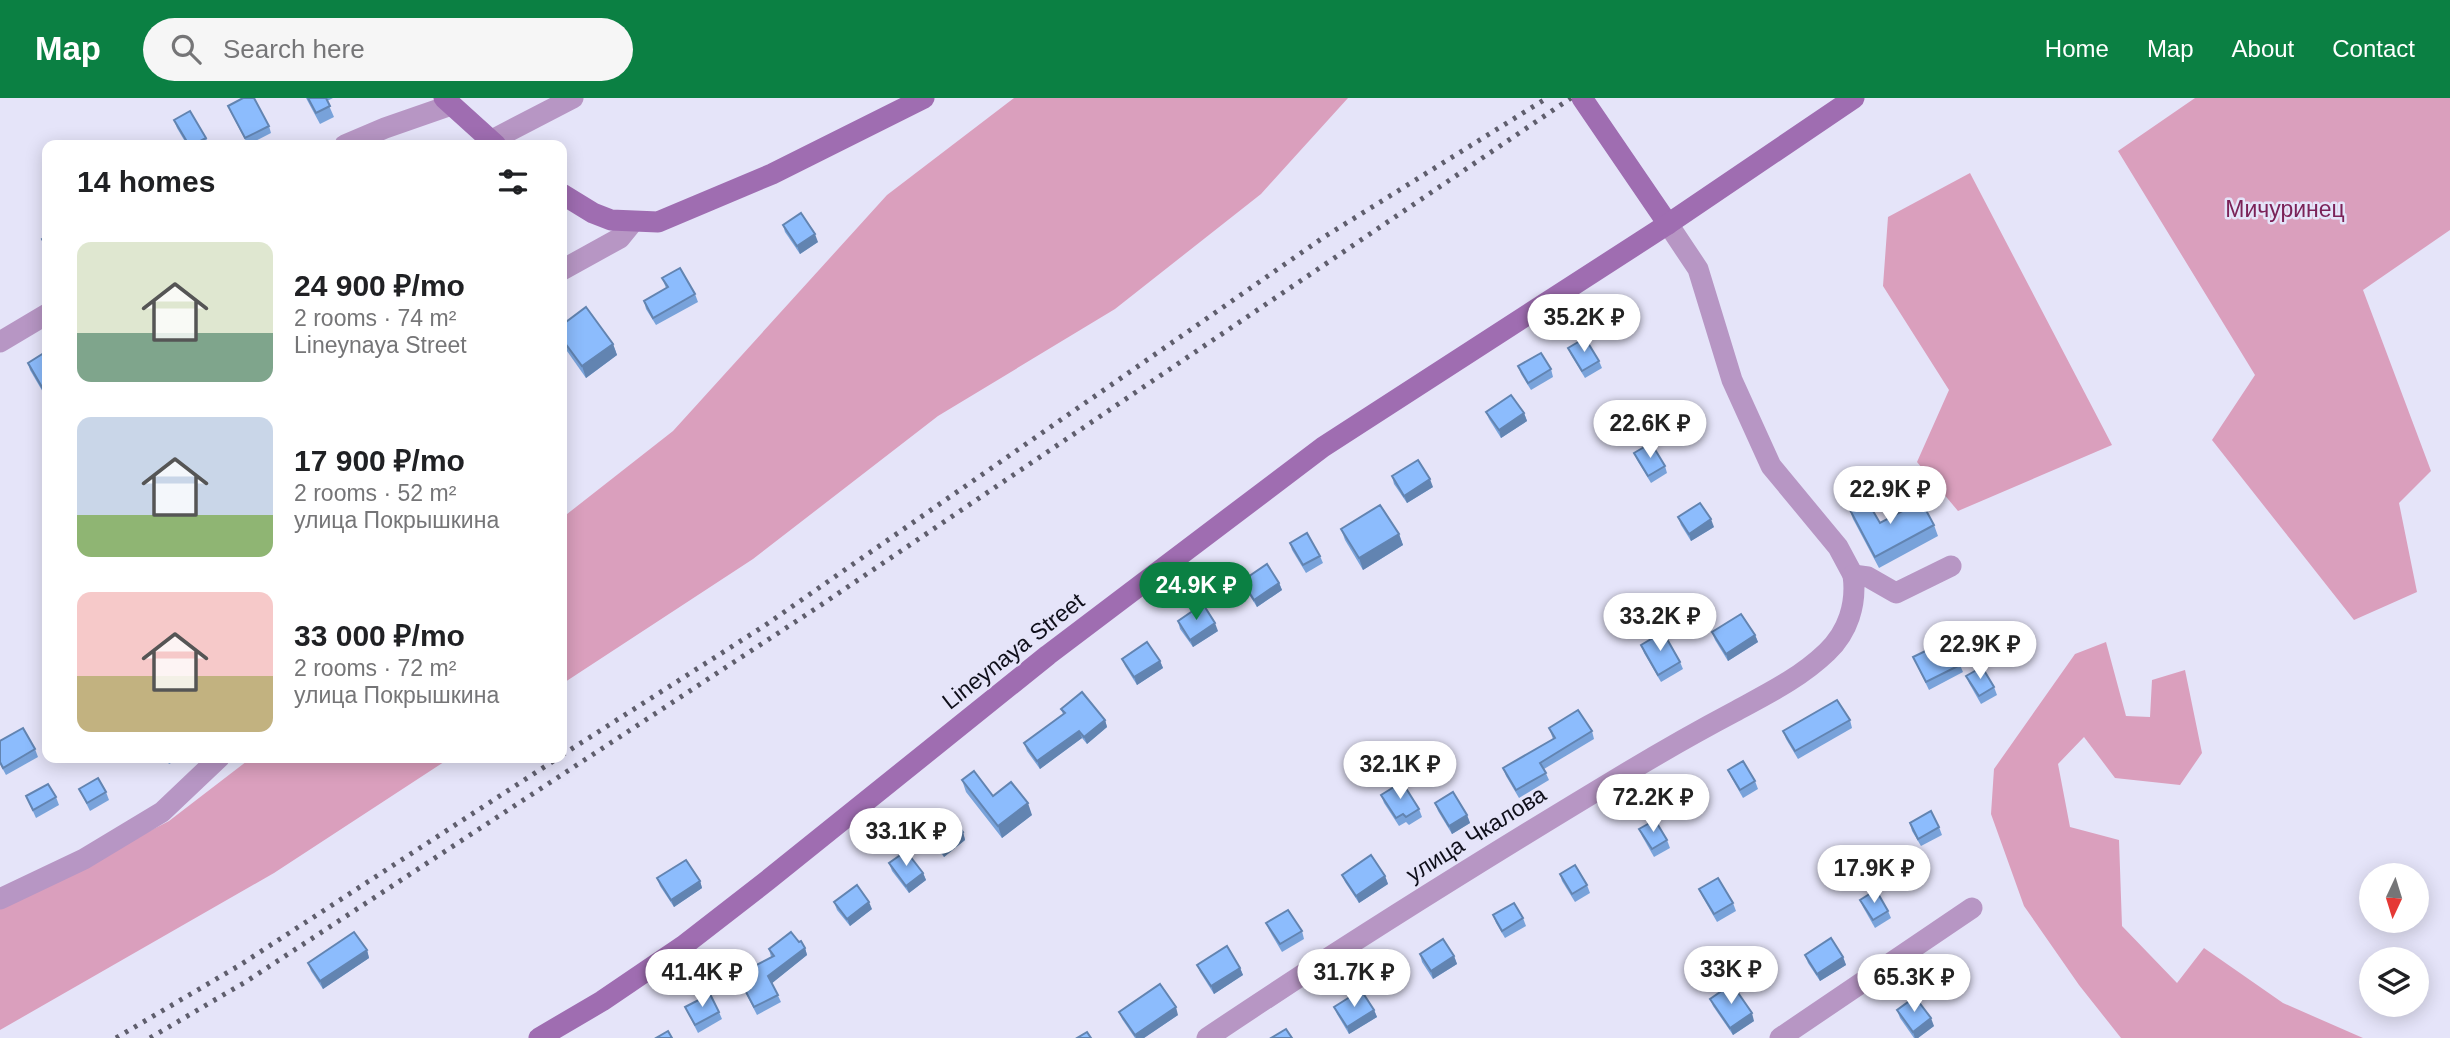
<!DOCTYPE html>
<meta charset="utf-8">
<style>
body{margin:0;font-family:Arial,sans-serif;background:#f6f6f6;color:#202124;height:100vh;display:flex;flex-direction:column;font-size:26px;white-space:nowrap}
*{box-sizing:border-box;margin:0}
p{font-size:23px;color:#757577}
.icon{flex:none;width:38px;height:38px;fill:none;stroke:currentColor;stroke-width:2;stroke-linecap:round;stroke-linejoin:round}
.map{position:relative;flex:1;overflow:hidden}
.drawer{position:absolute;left:42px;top:42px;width:525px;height:623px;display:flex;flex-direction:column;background:#fff;border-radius:14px;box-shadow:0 4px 18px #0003}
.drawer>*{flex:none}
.needle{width:46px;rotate:184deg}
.buttons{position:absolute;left:2359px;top:765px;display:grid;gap:14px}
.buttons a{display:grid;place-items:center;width:70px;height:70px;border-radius:50%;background:#fff;box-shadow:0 4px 18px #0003;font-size:35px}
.price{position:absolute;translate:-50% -60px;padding:0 16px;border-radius:24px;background:#fff;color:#222;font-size:23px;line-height:46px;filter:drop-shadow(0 2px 4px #0008)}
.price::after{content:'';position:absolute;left:50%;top:42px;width:21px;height:16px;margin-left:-10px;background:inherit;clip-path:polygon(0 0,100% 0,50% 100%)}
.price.active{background:#0b8043;color:#fff}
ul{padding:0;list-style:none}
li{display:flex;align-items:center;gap:21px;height:175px;padding:0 35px}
li span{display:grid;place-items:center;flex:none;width:196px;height:140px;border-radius:14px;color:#555}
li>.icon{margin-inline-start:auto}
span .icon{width:84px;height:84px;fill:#fffc;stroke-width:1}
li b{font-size:30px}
h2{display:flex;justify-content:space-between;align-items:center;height:84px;padding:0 35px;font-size:30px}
header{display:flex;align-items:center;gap:42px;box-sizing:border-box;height:98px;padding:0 35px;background:#0b8043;color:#fff}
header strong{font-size:33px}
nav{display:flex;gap:38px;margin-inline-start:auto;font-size:24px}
.search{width:490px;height:63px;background:#f6f6f6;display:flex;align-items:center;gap:18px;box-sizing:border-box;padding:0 24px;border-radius:38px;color:#757577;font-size:26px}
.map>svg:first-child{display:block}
.green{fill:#da9fbd}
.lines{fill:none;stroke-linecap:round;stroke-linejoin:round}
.street{stroke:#b796c4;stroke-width:21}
.secondary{stroke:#9f6db1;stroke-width:21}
.rail{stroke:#5f5e6d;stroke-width:5;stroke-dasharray:3.5 7;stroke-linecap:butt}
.wall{fill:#78a2da}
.shaded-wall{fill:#6284b1}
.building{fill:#8cbcfd;stroke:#6284b1;stroke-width:2}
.labels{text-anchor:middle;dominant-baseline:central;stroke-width:5;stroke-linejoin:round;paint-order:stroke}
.park-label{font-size:23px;fill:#7b2258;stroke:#e5e4f9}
.street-label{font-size:23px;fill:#0f0f1a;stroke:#e5e4f9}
</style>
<header>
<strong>Map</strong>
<div class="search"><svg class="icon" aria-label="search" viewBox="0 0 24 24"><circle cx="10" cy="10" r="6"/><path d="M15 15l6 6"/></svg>Search here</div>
<nav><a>Home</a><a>Map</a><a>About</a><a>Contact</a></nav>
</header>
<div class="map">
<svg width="2450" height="940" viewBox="0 0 2450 940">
<rect width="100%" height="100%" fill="#e5e4f9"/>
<g class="green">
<polygon points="1014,0 1348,0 1261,96 1115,211 938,318 753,461 562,586 562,420 673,333 887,97"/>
<polygon points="2195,0 2450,0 2450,132 2363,192 2431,373 2399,405 2417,494 2354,522 2212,342 2255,277 2118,53"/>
<polygon points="1970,75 2112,347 1958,413 1917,364 1949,292 1883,188 1888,119"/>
<polygon points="2106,544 2126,618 2150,619 2152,582 2185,572 2202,655 2180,687 2115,680 2084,639 2058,666 2070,729 2119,742 2122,828 2177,885 2204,850 2283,905 2363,940 2121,940 2079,887 2024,808 1991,716 1994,671 2075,556"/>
<polygon points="251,660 450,660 274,775 0,932 0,810 169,723"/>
</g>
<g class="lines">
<g class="street">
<polyline points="490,43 573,0"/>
<polyline points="345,47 385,30 451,7"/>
<polyline points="1668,126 1698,171 1732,282 1771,368 1838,449 1853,477"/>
<polyline points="562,172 620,140 633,124"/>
<polyline points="0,244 47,216"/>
<polyline points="0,801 84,761 162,714 219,660"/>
<path d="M1207 940C1345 847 1485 760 1628 674 1663 653 1698 633 1734 614 1767 596 1800 580 1827 554 1848 534 1857 506 1853 477L1868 479 1896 495 1951 468"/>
<polyline points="1780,940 1972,810"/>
</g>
<g class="secondary">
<polyline points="444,0 496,47"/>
<polyline points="1582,0 1668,126"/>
<polyline points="562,96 593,115 611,122 658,124 772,76 924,0"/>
<polyline points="539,940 602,903 683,848 768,782 1048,557 1323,349 1668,126 1854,0"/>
</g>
<g class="rail">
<polyline points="562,657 764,528 1324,139 1547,0"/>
<polyline points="116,940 240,867 558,660"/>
<polyline points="150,940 247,883 818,509 1571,0"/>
</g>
</g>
<g class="wall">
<polygon points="306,0 333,0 327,3 334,19 320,26"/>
<polygon points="228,8 269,28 271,35 248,47 231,15"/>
<polygon points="174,22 206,40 209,47 187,47 177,30"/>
<polygon points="783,127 818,144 800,156 785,134"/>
<polygon points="662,180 695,196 698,204 656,227 646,211 644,203 666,190"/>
<polygon points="562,227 613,246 617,257 586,280 562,246"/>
<polygon points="1568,250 1599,263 1602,270 1585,280 1571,257"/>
<polygon points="47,253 47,301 30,272 28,265"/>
<polygon points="1518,268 1551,271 1553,279 1531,292 1521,276"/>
<polygon points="1486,314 1524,315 1527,323 1501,340 1489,321"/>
<polygon points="1634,355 1665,368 1667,375 1651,385 1637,362"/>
<polygon points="1392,378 1433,389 1407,405 1394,386"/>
<polygon points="1849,410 1880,425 1934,427 1938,438 1879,470 1853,421"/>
<polygon points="1678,419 1714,429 1691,443 1681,427"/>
<polygon points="1341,431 1399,436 1403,447 1363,472 1345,442"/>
<polygon points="1290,445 1320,458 1323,465 1306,475 1292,452"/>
<polygon points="1242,483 1279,485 1282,492 1257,509 1245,490"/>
<polygon points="1178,523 1218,533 1193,549 1180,531"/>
<polygon points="1712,534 1755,537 1758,544 1728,563 1715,542"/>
<polygon points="1641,547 1680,564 1683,571 1661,584 1644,555"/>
<polygon points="1913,559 1960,567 1963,574 1929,592"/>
<polygon points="1122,561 1160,563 1163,570 1137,587 1125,568"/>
<polygon points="1966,578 1994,589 1997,597 1981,606 1969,585"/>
<polygon points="1061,611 1105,622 1107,629 1087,646 1082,640 1040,671 1027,653 1024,645 1063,616"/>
<polygon points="1850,622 1852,630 1798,661 1786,641 1783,633"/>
<polygon points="1549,630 1592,633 1594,641 1544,671 1549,682 1519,700 1506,678 1503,670 1553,641"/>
<polygon points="0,643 35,651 38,659 6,677 0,666"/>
<polygon points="165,660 181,660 169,666"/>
<polygon points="1728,672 1755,683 1758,691 1743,700 1731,679"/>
<polygon points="962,682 993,698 1032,717 1002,740 966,694"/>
<polygon points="79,691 106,694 109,702 90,713"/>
<polygon points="1381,697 1419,711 1422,719 1409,727 1406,724 1399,728 1384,705"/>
<polygon points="26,698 56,699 59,707 36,720"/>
<polygon points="1435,705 1467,717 1470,725 1452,736 1438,713"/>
<polygon points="1910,725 1939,729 1942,737 1921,748 1912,733"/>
<polygon points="1639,731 1667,742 1670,750 1654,759 1642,738"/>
<polygon points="963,734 965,742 944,759 931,742 928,735"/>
<polygon points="889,765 923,775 926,782 909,795 892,773"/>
<polygon points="1560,776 1587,787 1590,795 1575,804 1562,783"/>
<polygon points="1342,777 1385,778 1388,786 1359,805 1345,784"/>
<polygon points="657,780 700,783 702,790 674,809 660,788"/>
<polygon points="1699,791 1733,805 1736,813 1717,824 1702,798"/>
<polygon points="1860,802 1888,813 1891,820 1875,830 1863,809"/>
<polygon points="834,804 872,811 850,828 837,812"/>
<polygon points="1493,817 1523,820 1526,828 1505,840 1496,825"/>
<polygon points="1266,825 1302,833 1304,841 1282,854 1269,832"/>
<polygon points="799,844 805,850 807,857 772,885 781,904 757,917 740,884 737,877 771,859 769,851"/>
<polygon points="367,852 369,860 323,891 311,873 308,865"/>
<polygon points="1420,856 1454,858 1457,866 1433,881 1422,864"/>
<polygon points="1805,857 1843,859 1846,867 1820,883 1808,865"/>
<polygon points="1197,867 1240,870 1243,877 1214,896 1200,874"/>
<polygon points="1710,901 1754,923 1733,937 1713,908"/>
<polygon points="685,909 719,914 722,921 698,935"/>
<polygon points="1334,909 1374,912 1377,919 1349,936 1337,916"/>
<polygon points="1897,912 1934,928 1918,940 1914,940 1900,920"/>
<polygon points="1119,914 1178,917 1144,940 1135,940 1122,921"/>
</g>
<g class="shaded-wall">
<polygon points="815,136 818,144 800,156 797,148"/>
<polygon points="613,246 617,257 586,280 582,268"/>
<polygon points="1524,315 1527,323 1501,340 1499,332"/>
<polygon points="1430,381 1433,389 1407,405 1404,398"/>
<polygon points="1711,421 1714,429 1691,443 1689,436"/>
<polygon points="1399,436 1403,447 1363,472 1359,460"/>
<polygon points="1279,485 1282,492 1257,509 1254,502"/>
<polygon points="1215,525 1218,533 1193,549 1190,542"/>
<polygon points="1755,537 1758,544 1728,563 1726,556"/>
<polygon points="1160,563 1163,570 1137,587 1134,579"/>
<polygon points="1105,622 1107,629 1087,646 1084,639"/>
<polygon points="1079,633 1082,640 1040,671 1037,663"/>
<polygon points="1028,705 1032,717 1002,740 998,728"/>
<polygon points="1467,717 1470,725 1452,736 1449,728"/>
<polygon points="963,734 965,742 944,759 941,751"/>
<polygon points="923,775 926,782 909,795 906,788"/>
<polygon points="1385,778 1388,786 1359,805 1356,798"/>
<polygon points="700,783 702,790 674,809 671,802"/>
<polygon points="869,804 872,811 850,828 847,821"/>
<polygon points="805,850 807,857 771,886 768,878"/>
<polygon points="367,852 369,860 323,891 320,883"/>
<polygon points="1454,858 1457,866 1433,881 1431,873"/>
<polygon points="1843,859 1846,867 1820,883 1817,876"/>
<polygon points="1240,870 1243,877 1214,896 1211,888"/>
<polygon points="1176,909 1178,917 1144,940 1136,940 1135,937"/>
<polygon points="1374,912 1377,919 1349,936 1347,929"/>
<polygon points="1752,915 1754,923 1733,937 1730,930"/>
<polygon points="1931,920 1934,928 1918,940 1915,940 1913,934"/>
</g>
<g class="building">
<polygon points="243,0 254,0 269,28 245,40 228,8"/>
<polygon points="308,0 326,0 330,8 316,15"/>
<polygon points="190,13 206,40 193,47 189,47 174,22"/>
<polygon points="801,115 815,136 797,148 783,127"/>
<polygon points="47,138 47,150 42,141"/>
<polygon points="680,170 695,196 653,220 644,203 668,189 662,180"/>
<polygon points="586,209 613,246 582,268 562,241 562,227"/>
<polygon points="1585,240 1599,263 1582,273 1568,250"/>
<polygon points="47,253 47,295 46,296 28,265"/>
<polygon points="1541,255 1551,271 1528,285 1518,268"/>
<polygon points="1511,297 1524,315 1499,332 1486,314"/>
<polygon points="1651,345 1665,368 1648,378 1634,355"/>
<polygon points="1418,362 1430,381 1404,398 1392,378"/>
<polygon points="1866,401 1880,425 1921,403 1934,427 1875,459 1849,410"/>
<polygon points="1700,405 1711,421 1689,436 1678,419"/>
<polygon points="1380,407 1399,436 1359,460 1341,431"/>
<polygon points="1307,435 1320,458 1303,467 1290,445"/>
<polygon points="1267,466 1279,485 1254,502 1242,483"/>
<polygon points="1203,506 1215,525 1190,542 1178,523"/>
<polygon points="1741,516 1755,537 1726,556 1712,534"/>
<polygon points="1663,534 1680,564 1658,577 1641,547"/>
<polygon points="1948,542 1960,567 1926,584 1913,559"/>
<polygon points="1147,544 1160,563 1134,579 1122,561"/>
<polygon points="1982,569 1994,589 1979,598 1966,578"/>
<polygon points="1082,594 1105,622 1084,639 1079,633 1037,663 1024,645 1065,615 1061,611"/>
<polygon points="1837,602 1850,622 1795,653 1783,633"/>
<polygon points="1578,612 1592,633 1540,665 1546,675 1516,692 1503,670 1555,640 1549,630"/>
<polygon points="23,630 35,651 3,670 0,664 0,643"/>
<polygon points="1743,663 1755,683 1740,692 1728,672"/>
<polygon points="974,673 993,698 1011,684 1028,705 998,728 962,682"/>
<polygon points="98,680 106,694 87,705 79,691"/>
<polygon points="1402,684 1419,711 1406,719 1403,716 1396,720 1381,697"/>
<polygon points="48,686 56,699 33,712 26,698"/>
<polygon points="1453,694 1467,717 1449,728 1435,705"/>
<polygon points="1931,713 1939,729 1918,741 1910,725"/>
<polygon points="950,718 963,734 941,751 928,735"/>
<polygon points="1655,722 1667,742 1652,751 1639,731"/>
<polygon points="906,753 923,775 906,788 889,765"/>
<polygon points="1371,757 1385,778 1356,798 1342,777"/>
<polygon points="686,762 700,783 671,802 657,780"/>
<polygon points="1575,767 1587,787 1572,796 1560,776"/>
<polygon points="1718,780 1733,805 1714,816 1699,791"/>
<polygon points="857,787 869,804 847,821 834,804"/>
<polygon points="1876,792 1888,813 1873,822 1860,802"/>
<polygon points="1514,805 1523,820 1502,833 1493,817"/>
<polygon points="1288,812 1302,833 1280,846 1266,825"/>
<polygon points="354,834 367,852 320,883 308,865"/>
<polygon points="791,834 799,844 801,843 805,850 768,878 778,897 754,909 737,877 774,858 769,851"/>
<polygon points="1831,840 1843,859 1817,876 1805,857"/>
<polygon points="1443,841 1454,858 1431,873 1420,856"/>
<polygon points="1227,848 1240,870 1211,888 1197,867"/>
<polygon points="1160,886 1176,909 1135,937 1119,914"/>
<polygon points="1732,886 1752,915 1730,930 1710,901"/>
<polygon points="1361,892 1374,912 1347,929 1334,909"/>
<polygon points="710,896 719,914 695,927 685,909"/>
<polygon points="1915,899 1931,920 1913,934 1897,912"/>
<polygon points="1286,931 1292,940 1271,940"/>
<polygon points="668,933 672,940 656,940"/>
<polygon points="1087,934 1091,940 1077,940"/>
</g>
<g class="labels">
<g class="park-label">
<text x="2285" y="111">Мичуринец</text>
</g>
<g class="street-label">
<text transform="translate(1013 553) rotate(-38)">Lineynaya Street</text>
<text transform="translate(1476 736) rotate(-32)">улица Чкалова</text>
</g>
</g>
</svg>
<div class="buttons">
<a><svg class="needle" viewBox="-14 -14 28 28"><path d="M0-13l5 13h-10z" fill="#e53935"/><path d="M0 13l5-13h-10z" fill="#757577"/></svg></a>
<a><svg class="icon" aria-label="layers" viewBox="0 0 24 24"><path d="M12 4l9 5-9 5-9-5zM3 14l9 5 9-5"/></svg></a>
</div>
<b class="price" style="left:1584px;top:256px">35.2K ₽</b>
<b class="price" style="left:1650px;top:362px">22.6K ₽</b>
<b class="price" style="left:1890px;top:428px">22.9K ₽</b>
<b class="price active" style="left:1196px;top:524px">24.9K ₽</b>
<b class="price" style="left:1660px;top:555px">33.2K ₽</b>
<b class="price" style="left:1980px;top:583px">22.9K ₽</b>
<b class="price" style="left:1400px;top:703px">32.1K ₽</b>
<b class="price" style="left:1653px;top:736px">72.2K ₽</b>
<b class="price" style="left:906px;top:770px">33.1K ₽</b>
<b class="price" style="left:1874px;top:807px">17.9K ₽</b>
<b class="price" style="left:1731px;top:908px">33K ₽</b>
<b class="price" style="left:702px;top:911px">41.4K ₽</b>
<b class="price" style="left:1354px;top:911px">31.7K ₽</b>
<b class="price" style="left:1914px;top:916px">65.3K ₽</b>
<section class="drawer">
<h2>14 homes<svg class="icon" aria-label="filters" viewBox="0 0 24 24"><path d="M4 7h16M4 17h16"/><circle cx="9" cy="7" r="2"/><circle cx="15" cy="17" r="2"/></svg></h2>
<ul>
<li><span style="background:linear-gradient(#dfe7d0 65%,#7fa58c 0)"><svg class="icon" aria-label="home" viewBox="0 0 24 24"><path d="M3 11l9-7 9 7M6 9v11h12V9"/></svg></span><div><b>24 900 ₽/mo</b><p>2 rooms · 74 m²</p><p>Lineynaya Street</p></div></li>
<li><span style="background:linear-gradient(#c9d6e8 70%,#8fb573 0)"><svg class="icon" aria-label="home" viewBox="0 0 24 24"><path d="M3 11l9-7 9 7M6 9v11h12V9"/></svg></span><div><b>17 900 ₽/mo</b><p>2 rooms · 52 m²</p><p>улица Покрышкина</p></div></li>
<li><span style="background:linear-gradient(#f6c9c9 60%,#c2b280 0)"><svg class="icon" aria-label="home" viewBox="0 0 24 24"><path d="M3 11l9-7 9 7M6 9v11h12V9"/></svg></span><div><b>33 000 ₽/mo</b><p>2 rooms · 72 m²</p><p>улица Покрышкина</p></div></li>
</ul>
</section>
</div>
